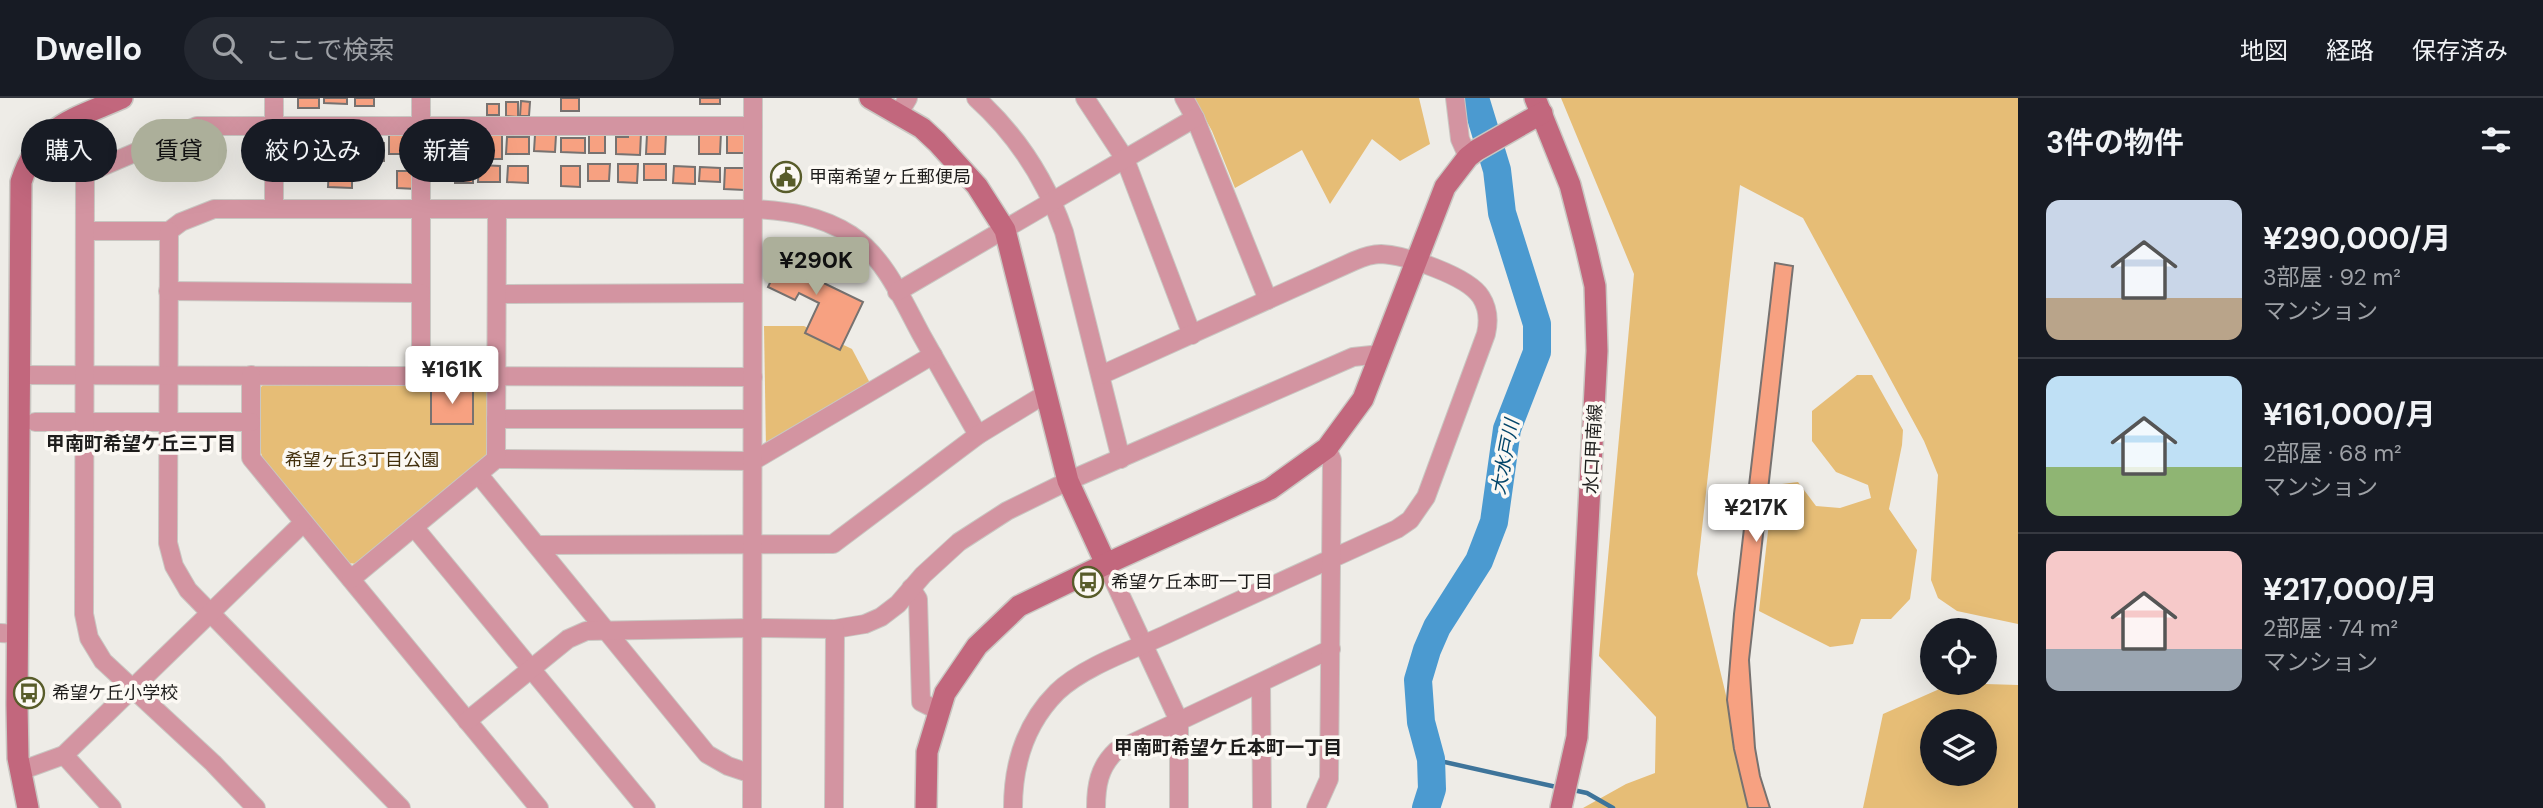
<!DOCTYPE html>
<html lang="ja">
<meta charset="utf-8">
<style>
body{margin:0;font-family:"DM Sans","Noto Sans JP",sans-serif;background:#242831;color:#f1f3f6;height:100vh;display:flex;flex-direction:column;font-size:26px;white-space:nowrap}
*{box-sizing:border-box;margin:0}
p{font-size:23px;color:#9ea1a6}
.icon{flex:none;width:38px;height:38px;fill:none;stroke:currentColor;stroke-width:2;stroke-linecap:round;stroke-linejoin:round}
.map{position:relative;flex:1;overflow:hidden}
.details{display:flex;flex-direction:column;background:#171b24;width:525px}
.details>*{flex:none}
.guide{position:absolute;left:21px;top:21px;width:665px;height:63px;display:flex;gap:14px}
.controls{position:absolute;left:1920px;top:520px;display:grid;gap:14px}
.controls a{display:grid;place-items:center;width:77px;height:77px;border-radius:50%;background:#171b24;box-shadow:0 7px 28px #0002;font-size:35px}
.price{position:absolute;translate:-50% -60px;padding:0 16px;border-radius:7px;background:#fff;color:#222;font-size:23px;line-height:46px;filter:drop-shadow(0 2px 4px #0008)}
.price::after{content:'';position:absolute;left:50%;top:42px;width:21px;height:16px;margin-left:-10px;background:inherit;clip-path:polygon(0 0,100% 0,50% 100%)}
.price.on{background:#acaf9a;color:#111}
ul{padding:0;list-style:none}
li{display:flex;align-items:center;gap:21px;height:175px;padding:0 28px}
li+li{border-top:2px solid #363941}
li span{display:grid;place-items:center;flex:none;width:196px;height:140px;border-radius:14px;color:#555}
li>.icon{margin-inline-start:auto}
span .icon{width:84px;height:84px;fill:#fffc;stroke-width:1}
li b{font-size:30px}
h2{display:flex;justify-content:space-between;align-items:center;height:84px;padding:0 28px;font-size:30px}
.pill{padding:0 24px;border-radius:32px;background:#171b24;box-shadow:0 7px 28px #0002;font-size:24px;line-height:63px}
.pill.on{background:#acaf9a;color:#111}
header{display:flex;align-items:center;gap:42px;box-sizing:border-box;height:98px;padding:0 35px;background:#171b24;border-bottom:2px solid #363941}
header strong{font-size:33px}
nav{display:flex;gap:38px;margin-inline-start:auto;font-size:24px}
.search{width:490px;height:63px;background:#242831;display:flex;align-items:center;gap:18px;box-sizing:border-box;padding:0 24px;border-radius:38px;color:#9ea1a6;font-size:26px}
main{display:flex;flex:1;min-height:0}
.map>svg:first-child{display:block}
.green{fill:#e6bd76;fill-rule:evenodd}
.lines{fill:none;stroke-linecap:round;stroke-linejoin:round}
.stream{stroke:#3e749a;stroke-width:4.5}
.river{stroke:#4b9ad0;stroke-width:28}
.building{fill:#f7a181;stroke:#777270;stroke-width:2}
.street-casing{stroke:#c9c7c2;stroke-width:20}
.secondary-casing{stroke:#c9c7c2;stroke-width:24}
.street{stroke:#d394a1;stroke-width:18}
.secondary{stroke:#c2677d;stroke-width:21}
.labels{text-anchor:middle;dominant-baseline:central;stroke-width:7;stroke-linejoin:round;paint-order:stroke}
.poi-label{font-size:18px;fill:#1e1d1c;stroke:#fcf9f4;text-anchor:start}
.street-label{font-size:18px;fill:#1e1d1c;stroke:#fcf9f4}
.park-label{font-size:18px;fill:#43300d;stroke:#fcf9f4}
.neighbourhood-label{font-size:19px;font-weight:bold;fill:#1e1d1c;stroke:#fcf9f4}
.water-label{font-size:19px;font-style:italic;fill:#034569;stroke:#fcf9f4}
</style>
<header>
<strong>Dwello</strong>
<div class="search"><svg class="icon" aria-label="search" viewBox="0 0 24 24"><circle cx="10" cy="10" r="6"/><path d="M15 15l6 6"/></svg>ここで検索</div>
<nav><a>地図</a><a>経路</a><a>保存済み</a></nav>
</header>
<main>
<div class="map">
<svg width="2018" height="710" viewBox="0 0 2018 710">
<rect width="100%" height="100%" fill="#eeece7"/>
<g class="green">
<polygon points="1194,0 1419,0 1430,46 1400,63 1372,41 1330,106 1302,52 1235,90 1212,33"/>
<polygon points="1561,0 2018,0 2018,526 1957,513 1938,500 1931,482 1938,377 1924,343 1803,120 1740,87 1697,476 1753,710 1583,710 1626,686 1655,675 1656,619 1599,558 1634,176"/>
<polygon points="764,228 804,228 852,251 871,287 766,351"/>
<polygon points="1857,277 1872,277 1903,332 1902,347 1889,411 1917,452 1910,501 1891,521 1861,521 1853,546 1830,549 1759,513 1771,407 1782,386 1798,384 1816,408 1840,410 1871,400 1868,387 1836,374 1812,343 1812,313"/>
<polygon points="265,285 479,285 490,294 490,350 482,365 359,466 346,465 264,364 258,346 257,293"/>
<path d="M1953 585 2018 587V710H1863L1883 616ZM1932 623H1984V676H1932Z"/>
</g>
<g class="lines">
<g class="stream">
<polyline points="1431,661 1561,690"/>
<polyline points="1573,692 1587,695 1613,710"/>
</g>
<polyline class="river" points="1426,710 1432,691 1431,661 1421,624 1418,582 1427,552 1437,529 1479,463 1494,424 1507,331 1537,254 1537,226 1502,115 1497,72 1475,0"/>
</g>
<g class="building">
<rect x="298" y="0" width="21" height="10"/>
<polygon points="324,0 347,0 347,6 324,5"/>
<rect x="355" y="0" width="19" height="8"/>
<rect x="561" y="0" width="18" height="13"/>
<rect x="700" y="0" width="20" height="6"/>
<polygon points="521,3 530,4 529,18 520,18"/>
<polygon points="506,4 518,4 518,19 506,18"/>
<rect x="487" y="6" width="12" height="11"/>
<polygon points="452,34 469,35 468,52 451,52"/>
<polygon points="699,34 721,34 720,56 699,56"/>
<polygon points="308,35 320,35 320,58 308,58 308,54 303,54 303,59 292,59 292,38 304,38 303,49 308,49"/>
<polygon points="389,35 412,36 411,56 389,56"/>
<polygon points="628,35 641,35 640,57 616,56 616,39 628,39"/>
<polygon points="727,35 745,36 744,55 727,55"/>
<polygon points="482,36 502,37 502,61 479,61"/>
<polygon points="647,36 666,36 665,56 646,56"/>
<polygon points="535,37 556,37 555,54 534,53"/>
<rect x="589" y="37" width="16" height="18"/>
<rect x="333" y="38" width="20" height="21"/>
<polygon points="507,39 529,39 529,56 506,56"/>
<polygon points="561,40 585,40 585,55 561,54"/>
<polygon points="358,44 384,45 384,63 358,62"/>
<polygon points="588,66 610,66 609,83 588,83"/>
<polygon points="618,66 638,66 637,85 618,84"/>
<rect x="644" y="66" width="22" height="16"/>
<polygon points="408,67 417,67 416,91 397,90 397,73 408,73"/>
<polygon points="479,67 500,68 500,84 478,84"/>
<polygon points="508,68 528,68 528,85 507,84"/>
<polygon points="561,68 580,68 580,89 561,88"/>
<polygon points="674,68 695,69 695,86 673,85"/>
<polygon points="329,69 352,70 352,90 328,89"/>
<rect x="455" y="69" width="18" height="16"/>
<polygon points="700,69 720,70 720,84 699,83"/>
<polygon points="725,70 744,70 744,92 724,91"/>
<polygon points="789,145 818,159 809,178 863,204 840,252 805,235 819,205 799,195 795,202 768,189"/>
<polygon points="1775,165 1793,168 1749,562 1755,650 1760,678 1770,710 1748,710 1734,651 1727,602 1734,516"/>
<rect x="431" y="291" width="42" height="35"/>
</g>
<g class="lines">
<g class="street-casing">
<g id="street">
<polyline points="421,0 421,278"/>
<path d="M976 0C1017 37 1046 82 1064 134L1121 361"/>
<polyline points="1085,0 1125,61 1192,237"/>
<polyline points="1184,0 1195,20 1268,202"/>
<polyline points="1455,0 1460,41 1468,59"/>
<polyline points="899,15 908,0"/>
<polyline points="274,111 274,0"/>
<path d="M86 133H169L181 124 214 111H753C788 113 820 117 851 137 885 160 903 203 922 238 941 271 959 304 978 337"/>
<polyline points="169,133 168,445 174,468 188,492 401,710"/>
<polyline points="168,193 421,195"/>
<polyline points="897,194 1195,20"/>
<polyline points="497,196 752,195"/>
<polyline points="18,277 753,279"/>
<polyline points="251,277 251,360 539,710"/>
<polyline points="496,321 752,321"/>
<polyline points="35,324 251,324"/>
<polyline points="496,361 753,363 933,257"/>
<polyline points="479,377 707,656 728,668 752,676"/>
<polyline points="414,429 646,710"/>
<polyline points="537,447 833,446 978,337 1047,295"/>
<polyline points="1106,466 1179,623 1179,710"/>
<polyline points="351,481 496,361 497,112"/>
<polyline points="911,490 918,501 921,604 939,613"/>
<polyline points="0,535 18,536"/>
<polyline points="1261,585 1262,710"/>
<polyline points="467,623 568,541 586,533 752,530 835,531 865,526 881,519 898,506 923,477 959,444 1007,413 1068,383 1353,259 1381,256"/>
<polyline points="64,657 112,710"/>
<polyline points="20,673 64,657 303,425"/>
<polyline points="256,710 213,665 103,563 89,540 84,516 85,76 197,28 753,28"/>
<polyline points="752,710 753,0"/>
<polyline points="834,710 835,531"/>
<path d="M1013 710C1013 665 1025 626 1057 594 1083 569 1132 552 1165 537 1242 501 1320 466 1397 431L1410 422 1426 399 1486 236C1489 223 1488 210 1481 199 1468 178 1405 157 1381 156 1371 156 1363 159 1354 163L1101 277"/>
<path d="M1096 710C1096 688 1099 669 1116 653L1331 551"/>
<polyline points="1316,710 1329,681 1332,362 1327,350"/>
</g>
</g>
<g class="secondary-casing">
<g id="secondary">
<polyline points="870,0 922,30 937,44 977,88 1005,132 1068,383 1106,466"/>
<polyline points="1535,0 1570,87 1586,149 1595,188 1597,253 1577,639 1561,710"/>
<path d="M28 710 18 660 17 607 21 84C39 27 72 22 122 0"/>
<polyline points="926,710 927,654 945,595 977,548 1019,508 1106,466 1270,391 1327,350 1363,301 1445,89 1468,59 1477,52 1542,15"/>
</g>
</g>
<use href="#street" class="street"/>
<use href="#secondary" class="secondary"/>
</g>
<defs>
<g id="civic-ring" transform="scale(1.575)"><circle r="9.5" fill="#fcf9f4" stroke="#585c2a" stroke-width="1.5"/><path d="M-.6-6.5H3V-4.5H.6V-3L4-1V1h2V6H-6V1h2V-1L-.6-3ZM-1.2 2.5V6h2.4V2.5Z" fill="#585c2a"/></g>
<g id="bus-ring" transform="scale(1.575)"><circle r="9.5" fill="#fcf9f4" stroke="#585c2a" stroke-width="1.5"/><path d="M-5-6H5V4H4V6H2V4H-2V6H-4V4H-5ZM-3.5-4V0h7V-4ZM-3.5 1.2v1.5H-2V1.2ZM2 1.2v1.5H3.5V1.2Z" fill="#585c2a"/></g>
</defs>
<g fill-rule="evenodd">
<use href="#civic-ring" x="786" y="79"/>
<use href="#bus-ring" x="1088" y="484"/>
<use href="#bus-ring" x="29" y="595"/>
</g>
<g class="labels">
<g class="poi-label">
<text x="809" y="79">甲南希望ヶ丘郵便局</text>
<text x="1111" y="484">希望ケ丘本町一丁目</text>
<text x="52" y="595">希望ケ丘小学校</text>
</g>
<g class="street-label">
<text transform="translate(1593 351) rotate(-87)">水口甲南線</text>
</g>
<g class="park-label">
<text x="362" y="362">希望ヶ丘3丁目公園</text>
</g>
<g class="neighbourhood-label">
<text x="141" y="345">甲南町希望ケ丘三丁目</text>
<text x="1228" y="649">甲南町希望ケ丘本町一丁目</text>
</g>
<g class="water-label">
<text transform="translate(1505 359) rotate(-79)">大水戸川</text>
</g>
</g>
</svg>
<div class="controls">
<a><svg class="icon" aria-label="locate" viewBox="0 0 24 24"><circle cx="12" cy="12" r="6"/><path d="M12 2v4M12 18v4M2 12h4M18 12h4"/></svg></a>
<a><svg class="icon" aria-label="layers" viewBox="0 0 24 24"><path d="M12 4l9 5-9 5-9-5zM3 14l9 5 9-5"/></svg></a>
</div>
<b class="price on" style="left:816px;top:199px">¥290K</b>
<b class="price" style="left:452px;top:308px">¥161K</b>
<b class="price" style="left:1756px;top:446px">¥217K</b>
<div class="guide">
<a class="pill">購入</a>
<a class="pill on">賃貸</a>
<a class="pill">絞り込み</a>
<a class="pill">新着</a>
</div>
</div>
<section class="details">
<h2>3件の物件<svg class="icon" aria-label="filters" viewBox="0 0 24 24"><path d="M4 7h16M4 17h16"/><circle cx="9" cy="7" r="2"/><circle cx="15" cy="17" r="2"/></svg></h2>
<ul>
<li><span style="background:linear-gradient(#c9d6e8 70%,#b9a48a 0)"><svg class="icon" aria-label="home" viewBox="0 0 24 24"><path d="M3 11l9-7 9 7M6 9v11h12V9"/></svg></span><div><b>¥290,000/月</b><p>3部屋 · 92 m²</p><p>マンション</p></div></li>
<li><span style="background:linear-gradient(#bfe0f5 65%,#8fb573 0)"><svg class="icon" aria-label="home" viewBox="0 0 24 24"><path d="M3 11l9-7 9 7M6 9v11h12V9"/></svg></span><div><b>¥161,000/月</b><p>2部屋 · 68 m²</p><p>マンション</p></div></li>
<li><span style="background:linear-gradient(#f6c9c9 70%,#9aa5b1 0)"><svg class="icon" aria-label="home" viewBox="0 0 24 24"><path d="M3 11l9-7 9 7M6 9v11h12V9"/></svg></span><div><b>¥217,000/月</b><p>2部屋 · 74 m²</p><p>マンション</p></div></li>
</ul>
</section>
</main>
